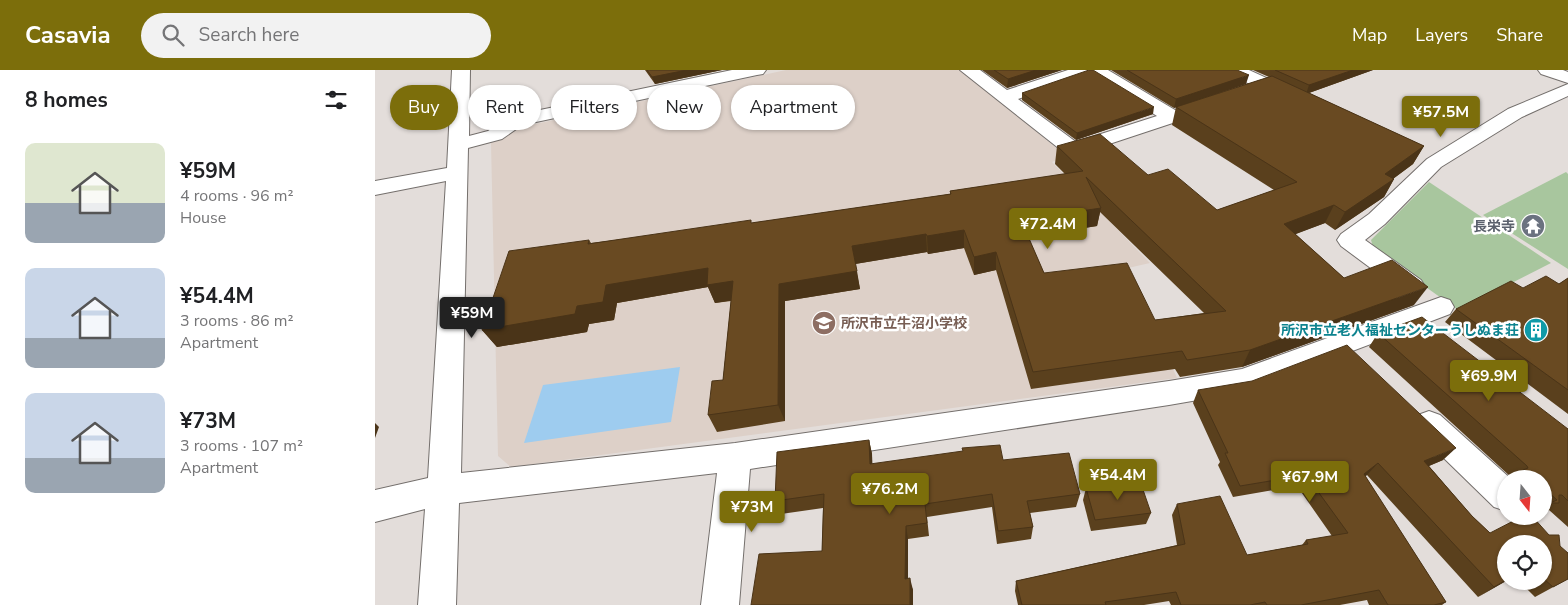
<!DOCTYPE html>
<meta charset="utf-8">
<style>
body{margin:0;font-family:"Nunito Sans","Noto Sans JP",sans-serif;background:#f2f2f2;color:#202124;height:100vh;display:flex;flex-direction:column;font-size:19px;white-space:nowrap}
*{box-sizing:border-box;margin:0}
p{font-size:16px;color:#757577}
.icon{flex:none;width:28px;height:28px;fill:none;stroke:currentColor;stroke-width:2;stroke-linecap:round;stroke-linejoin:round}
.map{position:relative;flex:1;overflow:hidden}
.panel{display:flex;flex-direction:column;background:#fff;width:375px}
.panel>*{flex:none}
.hud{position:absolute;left:15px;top:15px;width:475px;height:45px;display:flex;gap:10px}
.needle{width:32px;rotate:163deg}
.tools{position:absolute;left:1122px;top:400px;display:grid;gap:10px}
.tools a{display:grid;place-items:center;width:55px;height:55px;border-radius:50%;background:#fff;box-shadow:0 1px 4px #0004;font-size:25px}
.price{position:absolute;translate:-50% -42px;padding:0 11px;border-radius:5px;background:#7c6e0b;color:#fff;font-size:16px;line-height:32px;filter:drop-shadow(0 1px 2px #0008)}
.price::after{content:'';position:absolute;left:50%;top:30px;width:15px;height:11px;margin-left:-8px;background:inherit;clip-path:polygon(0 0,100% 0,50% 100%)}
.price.active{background:#222;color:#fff}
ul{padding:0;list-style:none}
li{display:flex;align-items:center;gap:15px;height:125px;padding:0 25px}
li span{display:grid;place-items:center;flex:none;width:140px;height:100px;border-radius:10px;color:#555}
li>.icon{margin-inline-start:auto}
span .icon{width:60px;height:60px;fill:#fffc;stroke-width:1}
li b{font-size:21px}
h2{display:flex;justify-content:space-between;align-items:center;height:60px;padding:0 25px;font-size:21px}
.tag{padding:0 18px;border-radius:22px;background:#fff;box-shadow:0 1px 4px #0004;font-size:18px;line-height:45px}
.tag.active{background:#7c6e0b;color:#fff}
header{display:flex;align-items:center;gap:30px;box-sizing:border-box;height:70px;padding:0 25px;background:#7c6e0b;color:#fff}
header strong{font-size:24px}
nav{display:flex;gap:28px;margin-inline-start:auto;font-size:18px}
.search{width:350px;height:45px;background:#f2f2f2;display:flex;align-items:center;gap:12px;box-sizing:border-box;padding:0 18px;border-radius:28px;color:#757577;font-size:19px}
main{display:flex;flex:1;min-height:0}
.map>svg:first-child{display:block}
.built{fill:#ddd0c8}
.green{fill:#a8c69e}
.water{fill:#9eccef}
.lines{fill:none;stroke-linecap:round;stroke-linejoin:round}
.minor-casing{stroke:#746f6c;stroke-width:2}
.minor{fill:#fff;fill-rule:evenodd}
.wall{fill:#5a401d;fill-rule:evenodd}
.shaded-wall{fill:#4a3418}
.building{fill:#694a22;stroke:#4a3418;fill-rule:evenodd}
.labels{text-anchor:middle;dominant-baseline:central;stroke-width:5;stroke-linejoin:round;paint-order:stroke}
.worship-label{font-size:14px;font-weight:bold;fill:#5b616d;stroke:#fff;text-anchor:end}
.education-label{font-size:14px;font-weight:bold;fill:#785e54;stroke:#fff;text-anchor:start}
.culture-label{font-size:14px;font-weight:bold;fill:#0d838f;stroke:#fff;text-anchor:end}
</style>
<header>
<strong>Casavia</strong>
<div class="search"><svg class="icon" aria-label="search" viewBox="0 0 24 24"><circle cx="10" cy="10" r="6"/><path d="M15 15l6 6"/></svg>Search here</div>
<nav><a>Map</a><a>Layers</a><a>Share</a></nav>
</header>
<main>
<section class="panel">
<h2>8 homes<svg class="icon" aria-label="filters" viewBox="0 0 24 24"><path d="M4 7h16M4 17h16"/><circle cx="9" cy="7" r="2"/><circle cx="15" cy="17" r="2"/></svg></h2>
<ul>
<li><span style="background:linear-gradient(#dfe7d0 60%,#9aa5b1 0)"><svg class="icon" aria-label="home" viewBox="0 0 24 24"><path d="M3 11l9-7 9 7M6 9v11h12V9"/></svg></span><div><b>¥59M</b><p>4 rooms · 96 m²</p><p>House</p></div></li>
<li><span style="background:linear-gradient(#c9d6e8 70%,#9aa5b1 0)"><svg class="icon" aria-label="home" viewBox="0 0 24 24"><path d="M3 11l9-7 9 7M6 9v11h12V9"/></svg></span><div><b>¥54.4M</b><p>3 rooms · 86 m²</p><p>Apartment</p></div></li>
<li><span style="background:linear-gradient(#c9d6e8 65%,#9aa5b1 0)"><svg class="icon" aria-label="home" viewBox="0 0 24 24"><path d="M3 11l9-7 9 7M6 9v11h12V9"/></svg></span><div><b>¥73M</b><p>3 rooms · 107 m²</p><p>Apartment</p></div></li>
</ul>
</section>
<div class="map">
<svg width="1193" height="535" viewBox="0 0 1193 535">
<rect width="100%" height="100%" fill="#e3ddda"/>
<polygon class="built" points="411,0 587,0 691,86 677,92 775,193 753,198 802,308 136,397 123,386 116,73 137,59"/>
<g class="green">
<polygon points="1191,102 1193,104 1193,199 1108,145"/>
<polygon points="1054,112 1176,193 1083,240 999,180 996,170"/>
</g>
<polygon class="water" points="305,297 296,352 149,373 168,315"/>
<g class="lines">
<g class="minor-casing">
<g id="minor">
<polygon points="77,0 95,0 94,66 113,61 134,47 141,45 357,0 391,0 388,4 382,5 147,55 127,69 93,78 86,403 360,373 794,311 867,299 1066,227 1075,230 1079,237 1075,244 869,322 794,335 375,399 364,535 326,535 342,403 84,433 81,535 43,535 50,439 0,452 0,420 53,408 71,111 0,125 0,111 72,98"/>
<path d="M585 0H605L632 20 693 0H733L800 40 833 29 840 31 842 35 840 39 698 86 691 84ZM716 4 782 46 701 72 643 29Z"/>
<polygon points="851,0 874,0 924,23 926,27 924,31 917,33 910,31 854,4"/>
<polygon points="1163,0 1188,0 1193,2 1193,13 1166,4"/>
<polygon points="1193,14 1193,26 1147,47 1066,97 1010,154 990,170 1046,210 1050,216 1046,222 1037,225 1028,222 966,176 962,170 966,164 994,144 1052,89 1133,39"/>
<polygon points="1054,341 1065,345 1136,409 1131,409 1131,441 1119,437 1043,363 1039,354 1043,345"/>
</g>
</g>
<use href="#minor" class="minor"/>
</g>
<g class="wall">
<polygon points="270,0 347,0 280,14"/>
<polygon points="607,0 687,0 632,18"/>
<polygon points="736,0 862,0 871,14 799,38"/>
<path d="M878 0H998L934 23 1049 76 1038 94 1018 109H1019L1009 127 960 160 950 153 920 164 969 208 1039 235 867 297 805 307 800 299 656 319 621 200 599 205 589 178 553 184 552 182 480 194 485 219 410 231V351L342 362 333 345 348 310 356 231 340 233 333 217 242 233 239 250 214 254 212 262 122 277 107 260 214 170 216 173 377 153 575 124V121L690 104 680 94 682 76 773 105 842 140 899 120 797 55 801 37 894 7ZM725 142 829 243 780 250 669 203 653 167 722 156Z"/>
<polygon points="647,23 778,44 701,70 647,30"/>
<polygon points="1193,208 1193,344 1070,252 1081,239 1148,218 1184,214"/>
<polygon points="1003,263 1193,359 1193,457 1174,440 1169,443 1169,409 1137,409 1137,408 994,277"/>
<polygon points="823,320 1068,390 1054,396 1097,446 1115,463 1174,465 1185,476 1193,509 1160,527 1144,511 1169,511 1169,474 1131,511 1103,527 992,405 990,406 1071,532 1067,535 994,535 992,530 965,535 796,535 794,531 769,535 643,535 640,521 641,511 802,475 797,445 802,434 872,485 927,475 931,470 957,466 922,416 858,427 843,395 845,392 818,333"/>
<polygon points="494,370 497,384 497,394 628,390 705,424 701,437 655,443 658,457 656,469 622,474 617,437 552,447 554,466 533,469 533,508 538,520 538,535 376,535 447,481 448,438 406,444 400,431"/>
<polygon points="711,418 776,443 771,454 716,461 708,430"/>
</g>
<g class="shaded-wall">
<polygon points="312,0 347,0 280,14 277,7"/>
<polygon points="661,0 687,0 632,18 633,9"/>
<polygon points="978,0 998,0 931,24 934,15"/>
<polygon points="874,5 871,14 799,38 801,29"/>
<polygon points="779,37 778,44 701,70 702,63"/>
<polygon points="1049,76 1038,94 1000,122 1019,109 1009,127 960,160 970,142 1010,104"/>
<polygon points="959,135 950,153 900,172 909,154"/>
<polygon points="726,138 722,156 644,168 646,150"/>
<polygon points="589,160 589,178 553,184 552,166"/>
<polygon points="551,164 552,182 480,194 477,176"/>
<polygon points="621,182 621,200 599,205 599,187"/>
<polygon points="333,198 358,211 365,229 340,233 333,217 242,233 239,250 214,254 212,262 122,277 107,260 202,236 231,215"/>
<polygon points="482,201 485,219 410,231 410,351 403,335 404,214"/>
<polygon points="1053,217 1039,235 867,297 875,280"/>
<polygon points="0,353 4,357 0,368"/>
<polygon points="494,370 497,384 498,408 495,394"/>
<polygon points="1081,378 1068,390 1037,403 1049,391"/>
<polygon points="1003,393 992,405 978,416 989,404"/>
<polygon points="531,456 533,469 533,520 530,509"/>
<polygon points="535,508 538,520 538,535 535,535"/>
<polygon points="1131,510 1131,511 1103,527 1119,517"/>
</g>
<g class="building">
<polygon points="272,0 312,0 277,7"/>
<polygon points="619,0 661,0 633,9"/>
<polygon points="714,0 718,0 779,37 702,63 647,23"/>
<polygon points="752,0 862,0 874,5 801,29"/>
<polygon points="900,0 978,0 934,15"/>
<path d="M897 6 1049 76 1010 104 1019 109 970 142 959 135 909 154 969 208 1017 190 1053 217 875 280 812 290 807 281 658 302 621 182 599 187 589 160 552 166 551 164 477 176 482 201 404 214 403 335 333 345 337 311 348 310 358 211 332 215 333 198 231 215 228 232 202 236 200 244 107 260 134 181 214 170 213 174 376 150V153L576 124 575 121 708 101 682 76 725 64 773 105 793 99 842 140 922 112 801 37ZM711 107 851 241 780 250 752 193 669 203 646 150 726 138Z"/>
<polygon points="1171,206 1184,214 1193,208 1193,320 1081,239 1136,211 1148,218"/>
<polygon points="1047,247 1193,359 1193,431 1187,425 1184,425 1184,433 1175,433 1182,430 1169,418 1169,409 1158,409 1148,400 1153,398 1152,396 1003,263"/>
<polygon points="972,275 1081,378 1049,391 1097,446 1115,463 1148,446 1157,446 1174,465 1184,465 1185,476 1193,483 1193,509 1178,517 1169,509 1169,474 1131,474 1131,510 1119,517 1003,393 989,404 1071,532 1059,535 1013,535 1004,520 926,535 892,535 890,532 875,535 806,535 801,522 730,532 731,535 647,535 641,511 810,474 802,434 845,426 872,485 933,474 931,470 973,463 931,405 865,416 850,383 853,383 823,320 877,311"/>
<polygon points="494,370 495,394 588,381 587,378 625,375 628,390 694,383 705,424 652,431 658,457 623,461 617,424 550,434 552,453 531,456 530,509 535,508 535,535 376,535 384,484 447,481 449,424 400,431 402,382"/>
<polygon points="765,411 776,443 720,450 711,418"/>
</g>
<defs>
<g id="temple-disc" transform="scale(1.25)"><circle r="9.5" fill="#6b7280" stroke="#fff"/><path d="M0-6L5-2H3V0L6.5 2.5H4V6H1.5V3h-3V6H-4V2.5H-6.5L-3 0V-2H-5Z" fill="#fff"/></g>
<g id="school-disc" transform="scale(1.25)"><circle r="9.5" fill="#8d6e63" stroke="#fff"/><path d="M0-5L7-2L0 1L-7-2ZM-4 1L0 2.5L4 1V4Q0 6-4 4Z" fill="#fff"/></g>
<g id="building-disc" transform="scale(1.25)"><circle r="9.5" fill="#0f9aa8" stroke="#fff"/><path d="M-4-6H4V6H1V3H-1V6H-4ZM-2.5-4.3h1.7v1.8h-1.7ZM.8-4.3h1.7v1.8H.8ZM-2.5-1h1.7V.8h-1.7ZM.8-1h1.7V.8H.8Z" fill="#fff"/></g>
</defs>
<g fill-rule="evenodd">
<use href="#temple-disc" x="1158" y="156"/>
<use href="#school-disc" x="449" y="253"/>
<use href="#building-disc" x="1161" y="260"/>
</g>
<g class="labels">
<g class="worship-label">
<text x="1140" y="156">長栄寺</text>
</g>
<g class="education-label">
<text x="466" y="253">所沢市立牛沼小学校</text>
</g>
<g class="culture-label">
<text x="1144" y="260">所沢市立老人福祉センターうしぬま荘</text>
</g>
</g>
</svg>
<div class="tools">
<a><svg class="needle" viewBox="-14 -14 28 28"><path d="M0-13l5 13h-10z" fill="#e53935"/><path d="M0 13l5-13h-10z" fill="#757577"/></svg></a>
<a><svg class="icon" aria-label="locate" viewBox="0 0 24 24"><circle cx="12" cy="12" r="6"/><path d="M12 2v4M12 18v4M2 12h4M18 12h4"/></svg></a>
</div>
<b class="price" style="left:1066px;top:68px">¥57.5M</b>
<b class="price" style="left:673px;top:180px">¥72.4M</b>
<b class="price active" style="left:97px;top:269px">¥59M</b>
<b class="price" style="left:1114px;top:332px">¥69.9M</b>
<b class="price" style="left:743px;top:431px">¥54.4M</b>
<b class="price" style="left:935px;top:433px">¥67.9M</b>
<b class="price" style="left:515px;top:445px">¥76.2M</b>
<b class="price" style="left:377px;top:463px">¥73M</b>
<div class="hud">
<a class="tag active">Buy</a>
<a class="tag">Rent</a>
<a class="tag">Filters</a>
<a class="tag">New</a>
<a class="tag">Apartment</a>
</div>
</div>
</main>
